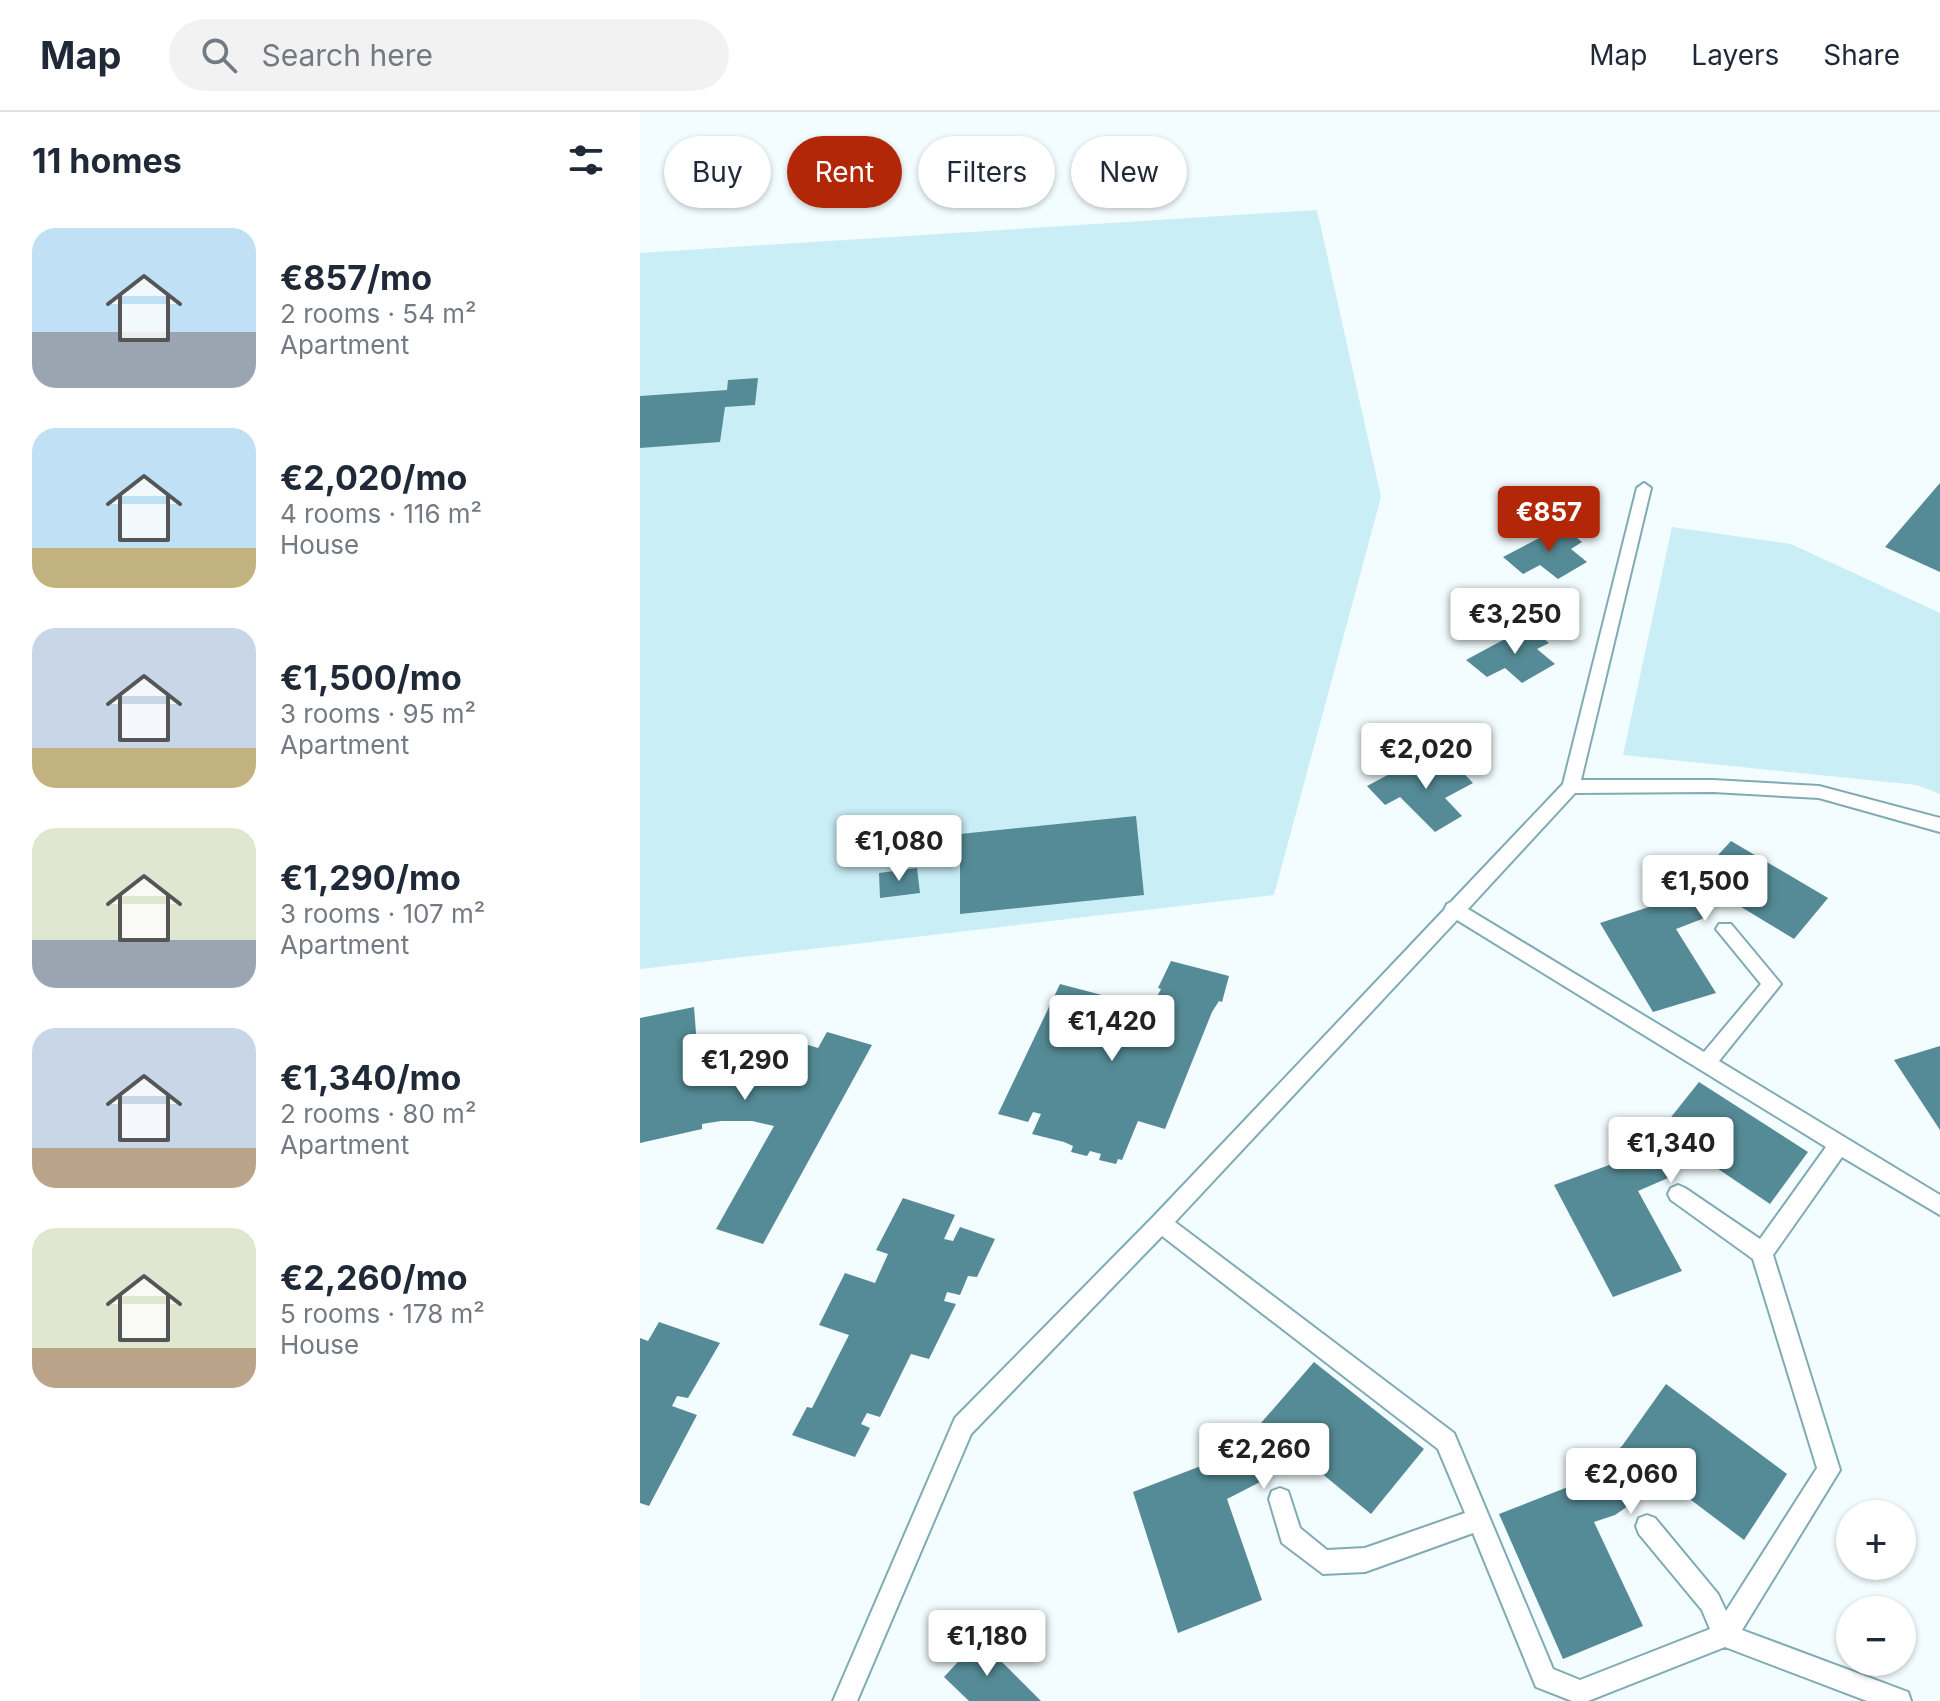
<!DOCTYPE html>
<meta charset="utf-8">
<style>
body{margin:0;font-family:Inter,sans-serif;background:#f2f2f3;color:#1f2937;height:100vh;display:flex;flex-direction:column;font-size:30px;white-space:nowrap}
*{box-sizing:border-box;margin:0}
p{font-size:26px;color:#747a83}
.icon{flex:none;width:44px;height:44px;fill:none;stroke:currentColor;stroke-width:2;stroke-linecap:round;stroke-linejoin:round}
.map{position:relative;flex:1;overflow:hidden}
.panel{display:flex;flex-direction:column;background:#fff;width:640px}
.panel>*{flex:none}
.hud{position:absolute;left:24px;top:24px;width:760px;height:72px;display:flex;gap:16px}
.fabs{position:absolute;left:1196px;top:1388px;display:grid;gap:16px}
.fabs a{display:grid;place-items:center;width:80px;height:80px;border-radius:50%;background:#fff;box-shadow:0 2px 6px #0004;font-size:40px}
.price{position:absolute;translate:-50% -68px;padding:0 18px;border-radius:8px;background:#fff;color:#222;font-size:26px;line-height:52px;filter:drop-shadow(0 2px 4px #0008)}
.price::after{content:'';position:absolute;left:50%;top:48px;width:24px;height:18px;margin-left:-12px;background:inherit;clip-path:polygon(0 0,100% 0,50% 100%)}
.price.selected{background:#b32709;color:#fff}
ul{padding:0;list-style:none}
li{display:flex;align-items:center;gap:24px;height:200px;padding:0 32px}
li span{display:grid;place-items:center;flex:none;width:224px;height:160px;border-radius:24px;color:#555}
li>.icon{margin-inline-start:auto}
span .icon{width:96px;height:96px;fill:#fffc;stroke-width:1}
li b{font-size:34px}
h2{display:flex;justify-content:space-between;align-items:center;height:96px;padding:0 32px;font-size:34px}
.chip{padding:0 28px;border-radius:36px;background:#fff;box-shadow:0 2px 6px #0004;font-size:28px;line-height:72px}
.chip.selected{background:#b32709;color:#fff}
header{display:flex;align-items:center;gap:48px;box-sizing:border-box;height:112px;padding:0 40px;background:#fff;border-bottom:2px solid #e0e1e3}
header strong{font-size:38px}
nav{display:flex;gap:44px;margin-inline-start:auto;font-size:28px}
.search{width:560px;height:72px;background:#f2f2f3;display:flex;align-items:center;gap:20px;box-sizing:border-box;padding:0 28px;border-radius:44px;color:#747a83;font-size:30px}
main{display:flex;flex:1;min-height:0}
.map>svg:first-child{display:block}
.green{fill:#caeef6}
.building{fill:#558b96}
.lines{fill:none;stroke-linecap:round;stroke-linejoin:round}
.service-casing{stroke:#7fabb5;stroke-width:4}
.service{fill:#fff;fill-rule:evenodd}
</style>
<header>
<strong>Map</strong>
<div class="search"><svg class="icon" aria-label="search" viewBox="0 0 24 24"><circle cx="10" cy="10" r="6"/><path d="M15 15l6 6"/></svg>Search here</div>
<nav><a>Map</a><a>Layers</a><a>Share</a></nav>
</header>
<main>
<section class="panel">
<h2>11 homes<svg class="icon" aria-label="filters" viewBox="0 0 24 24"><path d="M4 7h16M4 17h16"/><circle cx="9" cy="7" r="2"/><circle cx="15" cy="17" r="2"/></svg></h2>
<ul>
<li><span style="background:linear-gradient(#bfe0f5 65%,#9aa5b1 0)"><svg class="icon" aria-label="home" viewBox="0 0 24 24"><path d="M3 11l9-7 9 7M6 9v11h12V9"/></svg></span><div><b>€857/mo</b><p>2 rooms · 54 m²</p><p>Apartment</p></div></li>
<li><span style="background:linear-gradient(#bfe0f5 75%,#c2b280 0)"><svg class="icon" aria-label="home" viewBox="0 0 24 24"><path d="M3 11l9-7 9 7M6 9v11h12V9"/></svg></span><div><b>€2,020/mo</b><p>4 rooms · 116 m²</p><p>House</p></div></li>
<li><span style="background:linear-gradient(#c9d6e8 75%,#c2b280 0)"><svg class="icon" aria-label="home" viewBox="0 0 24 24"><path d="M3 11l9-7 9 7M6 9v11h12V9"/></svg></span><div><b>€1,500/mo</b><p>3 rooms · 95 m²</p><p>Apartment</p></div></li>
<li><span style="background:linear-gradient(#dfe7d0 70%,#9aa5b1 0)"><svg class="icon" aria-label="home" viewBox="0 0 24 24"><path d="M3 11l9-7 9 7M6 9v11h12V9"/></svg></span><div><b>€1,290/mo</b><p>3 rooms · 107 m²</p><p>Apartment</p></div></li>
<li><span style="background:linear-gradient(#c9d6e8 75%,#b9a48a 0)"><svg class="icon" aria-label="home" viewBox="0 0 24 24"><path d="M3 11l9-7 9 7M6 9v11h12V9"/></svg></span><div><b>€1,340/mo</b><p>2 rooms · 80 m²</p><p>Apartment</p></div></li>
<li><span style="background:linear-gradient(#dfe7d0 75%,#b9a48a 0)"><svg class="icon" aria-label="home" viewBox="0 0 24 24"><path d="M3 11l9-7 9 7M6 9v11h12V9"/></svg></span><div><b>€2,260/mo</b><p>5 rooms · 178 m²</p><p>House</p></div></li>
</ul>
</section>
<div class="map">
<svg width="1300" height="1589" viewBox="0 0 1300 1589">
<rect width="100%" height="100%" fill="#f3fcfe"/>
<g class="green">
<polygon points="677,98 741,385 634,783 0,857 0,141"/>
<polygon points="1032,415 1151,432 1300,501 1300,682 1277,673 983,643"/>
</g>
<g class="building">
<polygon points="118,266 115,293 85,295 80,330 0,336 0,284 87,278 88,268"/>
<polygon points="1300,371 1300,460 1245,435"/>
<polygon points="922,414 942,430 931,437 947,450 918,467 900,453 883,462 863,445"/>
<polygon points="889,514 909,531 897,537 915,552 882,571 865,556 847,565 826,548"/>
<polygon points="805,642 833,671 805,686 822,704 795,720 760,685 745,693 727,674 759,657 765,663"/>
<polygon points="496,704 504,783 320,802 320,722"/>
<polygon points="1091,729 1188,786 1154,827 1083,784 1062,807 1036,817 1076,881 1013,900 960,811 1021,791 1055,768"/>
<polygon points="277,756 280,781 240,786 239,761"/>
<polygon points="531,849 589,864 582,890 579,889 572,900 525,1017 498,1009 482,1048 478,1047 476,1052 459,1048 461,1042 450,1039 447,1044 431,1040 433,1034 424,1030 392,1022 401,1002 393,1000 388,1010 358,1002 420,872 473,886 464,903 505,914 504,909 521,877 518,876"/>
<polygon points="54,895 57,934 116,926 155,929 178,936 187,920 232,933 123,1132 76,1117 134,1014 112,1009 81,1009 62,1012 62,1017 0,1031 0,906"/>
<polygon points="1300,934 1300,1018 1254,948"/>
<polygon points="1059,970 1168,1040 1130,1092 1050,1038 1028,1066 998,1079 1042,1159 973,1185 914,1073 983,1048 1020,1019"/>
<polygon points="263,1086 315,1103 304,1127 313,1129 320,1115 355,1127 337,1165 328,1164 320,1183 307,1180 304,1189 316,1192 289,1247 271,1242 240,1305 227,1301 221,1312 230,1316 215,1345 152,1323 167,1295 172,1296 209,1223 179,1213 205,1161 235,1171 248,1142 236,1138"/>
<polygon points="19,1210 80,1231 48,1286 37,1284 32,1294 57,1303 9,1394 0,1391 0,1226 8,1229"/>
<polygon points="674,1250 784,1337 731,1402 652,1337 622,1369 587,1387 622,1488 538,1521 493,1380 574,1349 621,1311"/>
<polygon points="1026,1272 1147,1362 1104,1428 1014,1360 991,1392 975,1403 954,1410 1003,1514 923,1547 859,1402 938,1371 982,1334"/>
<polygon points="339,1527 401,1589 329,1589 304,1565"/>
</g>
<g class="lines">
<g class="service-casing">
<path id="service" d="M1004 371 1011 376 941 668H1073L1179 674 1300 706V720L1179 686 1073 680 935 681 828 797 1064 940 1121 872 1076 817 1079 812H1091L1141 872 1079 949 1300 1083V1103L1202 1045 1133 1143 1200 1358 1102 1518 1268 1580 1271 1589H1227L1085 1535 948 1589H932L896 1575 833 1421 725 1460 683 1462 642 1431 629 1387 632 1379 640 1376 648 1379 660 1416 687 1438 725 1436 825 1401 798 1337 522 1124 331 1322 217 1589H193L315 1306 514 1104 804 798 807 792 811 790 923 672 997 376ZM817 808 1186 1035 1120 1127 1045 1076 1038 1073 1031 1076 1028 1082 1031 1088 1113 1147 1177 1356 1086 1499 1078 1482 1015 1406 1007 1403 999 1406 996 1414 999 1422 1062 1498 1070 1517 940 1568 913 1557 814 1321 535 1110Z"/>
</g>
<use href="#service" class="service"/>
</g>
</svg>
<div class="fabs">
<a>+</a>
<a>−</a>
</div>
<b class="price selected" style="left:909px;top:442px">€857</b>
<b class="price" style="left:875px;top:544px">€3,250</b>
<b class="price" style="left:786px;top:679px">€2,020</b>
<b class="price" style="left:259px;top:771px">€1,080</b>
<b class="price" style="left:1065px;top:811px">€1,500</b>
<b class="price" style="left:472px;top:951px">€1,420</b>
<b class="price" style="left:105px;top:990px">€1,290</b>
<b class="price" style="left:1031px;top:1073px">€1,340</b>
<b class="price" style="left:624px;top:1379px">€2,260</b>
<b class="price" style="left:991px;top:1404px">€2,060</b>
<b class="price" style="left:347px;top:1566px">€1,180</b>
<div class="hud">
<a class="chip">Buy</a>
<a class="chip selected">Rent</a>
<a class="chip">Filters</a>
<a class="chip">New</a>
</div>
</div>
</main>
